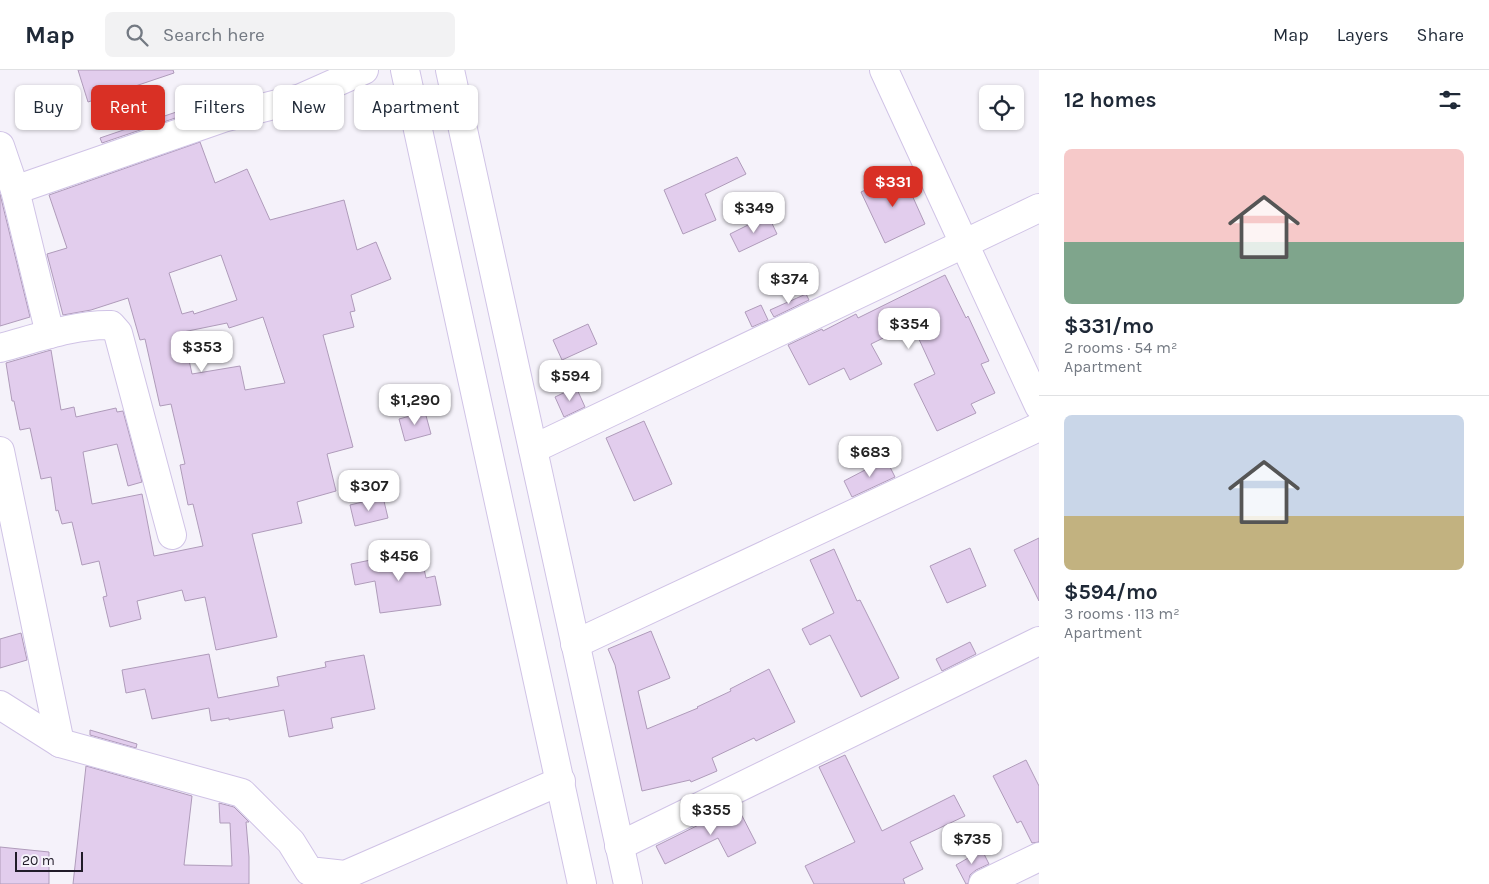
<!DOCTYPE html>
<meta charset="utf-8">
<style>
body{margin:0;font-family:Karla,sans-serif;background:#f2f2f3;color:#1f2937;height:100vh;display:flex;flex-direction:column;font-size:19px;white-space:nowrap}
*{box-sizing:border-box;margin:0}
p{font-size:16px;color:#747a83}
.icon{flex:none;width:28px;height:28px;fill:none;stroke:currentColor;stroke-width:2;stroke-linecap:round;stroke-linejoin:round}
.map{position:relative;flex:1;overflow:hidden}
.side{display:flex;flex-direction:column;background:#fff;width:450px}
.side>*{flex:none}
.guide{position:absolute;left:15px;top:15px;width:475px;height:45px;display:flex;gap:10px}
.buttons{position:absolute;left:979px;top:15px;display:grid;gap:10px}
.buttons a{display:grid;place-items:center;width:45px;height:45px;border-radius:8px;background:#fff;box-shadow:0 1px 4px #0004;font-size:25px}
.scale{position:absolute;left:15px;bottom:12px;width:68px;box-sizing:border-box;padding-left:5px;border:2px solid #211c29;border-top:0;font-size:14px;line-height:18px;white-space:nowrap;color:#211c29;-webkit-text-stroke:4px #f5f2fa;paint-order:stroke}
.price{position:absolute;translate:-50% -42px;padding:0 11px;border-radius:10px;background:#fff;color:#222;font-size:16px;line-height:32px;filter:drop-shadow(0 1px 2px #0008)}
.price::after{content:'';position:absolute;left:50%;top:30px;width:15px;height:11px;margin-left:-8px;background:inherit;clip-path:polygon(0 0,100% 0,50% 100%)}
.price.active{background:#d93025;color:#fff}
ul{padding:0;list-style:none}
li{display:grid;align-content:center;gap:10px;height:265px;padding:0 25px}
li+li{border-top:1px solid #e0e1e3}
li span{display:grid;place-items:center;height:155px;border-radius:8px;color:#555}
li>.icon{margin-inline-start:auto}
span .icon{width:90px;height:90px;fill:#fffc;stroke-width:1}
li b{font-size:21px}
h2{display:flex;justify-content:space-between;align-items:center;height:60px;padding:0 25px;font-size:21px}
.tag{padding:0 18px;border-radius:8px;background:#fff;box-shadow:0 1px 4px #0004;font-size:18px;line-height:45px}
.tag.active{background:#d93025;color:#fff}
header{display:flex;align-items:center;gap:30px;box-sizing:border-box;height:70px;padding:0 25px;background:#fff;border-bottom:1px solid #e0e1e3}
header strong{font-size:24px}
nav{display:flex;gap:28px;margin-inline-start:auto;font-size:18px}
.search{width:350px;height:45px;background:#f2f2f3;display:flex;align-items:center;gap:12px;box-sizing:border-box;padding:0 18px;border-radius:8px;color:#747a83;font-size:19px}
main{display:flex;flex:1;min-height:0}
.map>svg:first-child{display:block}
.building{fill:#e2cded;stroke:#af9bba;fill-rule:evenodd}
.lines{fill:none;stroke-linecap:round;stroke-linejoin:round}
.minor-casing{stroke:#d0c3e6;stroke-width:30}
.minor{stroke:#fff;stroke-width:28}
</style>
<header>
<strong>Map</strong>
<div class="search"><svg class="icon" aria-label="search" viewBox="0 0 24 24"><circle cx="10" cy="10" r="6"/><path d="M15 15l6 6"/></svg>Search here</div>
<nav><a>Map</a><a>Layers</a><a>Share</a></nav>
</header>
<main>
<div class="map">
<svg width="1039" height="814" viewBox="0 0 1039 814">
<rect width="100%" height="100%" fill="#f5f2fa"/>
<g class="building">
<polygon points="78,0 173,0 174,3 88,32"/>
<polygon points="188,38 190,43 102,73 100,68"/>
<path d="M200 72 215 113 247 99 270 150 344 130 357 180 376 172 391 209 351 225 355 241 350 242 354 257 323 265 353 377 327 384 336 421 297 432 302 453 252 464 277 567 216 580 205 527 185 531 182 520 137 531 141 549 110 557 103 527 107 526 99 491 82 495 72 452 62 454 58 440 56 441 51 407 41 409 30 358 20 360 14 331H12L6 293 51 280 61 340 74 337 76 347 116 338 117 342 123 341 142 412 128 416 117 374 83 382 92 434 142 424 154 486 203 476 193 434 188 435 180 395 185 394 171 334 160 336 145 269 140 270 128 228 91 240 63 245 47 184 67 178 49 125ZM221 185 237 230 194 244 193 241 182 244 169 203ZM263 247 285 313 245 320 240 296 192 304 183 262 227 253 229 258Z"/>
<polygon points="737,87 746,104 705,124 716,150 683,164 664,120"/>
<polygon points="902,103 925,154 885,173 861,122"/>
<polygon points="0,124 30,247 0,256"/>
<polygon points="768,145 777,164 739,182 730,164"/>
<polygon points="945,205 966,248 968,246 989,291 981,294 995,323 971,334 976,343 937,361 914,314 935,304 912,254 871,274 882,294 850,310 844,298 809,315 788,275 822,259 823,261 856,244 858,248"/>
<polygon points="806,224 809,230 774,247 770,240"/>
<polygon points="761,235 768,250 752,257 745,242"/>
<polygon points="588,254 597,274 562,290 553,270"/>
<polygon points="576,317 585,337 564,347 555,327"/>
<polygon points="425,342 431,364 405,371 399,349"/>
<polygon points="644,351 672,414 634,431 606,368"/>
<polygon points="886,389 895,407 852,427 844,411"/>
<polygon points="383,427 388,448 355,456 350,435"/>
<polygon points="1039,468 1039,531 1014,480"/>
<polygon points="970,478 986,516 947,533 930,496"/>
<polygon points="834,479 857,531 860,530 899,608 861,627 830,565 810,575 802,559 834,543 810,490"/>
<polygon points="420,480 426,508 435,506 441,535 380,543 375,511 355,515 351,494"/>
<polygon points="651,561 670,608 638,621 647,659 698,638 697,637 731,621 730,619 769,599 795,652 756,671 754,668 712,688 717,701 691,712 690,710 642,721 615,595 608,579"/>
<polygon points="21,563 27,590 0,598 0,569"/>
<polygon points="970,572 976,584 942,601 936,589"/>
<polygon points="209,584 218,628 279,616 277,607 326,597 325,592 364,585 375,639 331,648 333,658 289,667 284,640 229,650 229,648 211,651 209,638 152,649 145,619 126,623 122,600"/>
<polygon points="90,660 137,674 136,678 90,665"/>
<polygon points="845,685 882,761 954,725 965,746 910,772 923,799 903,809 905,814 814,814 805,796 855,772 819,697"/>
<polygon points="1026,690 1039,716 1039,772 1032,773 1021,751 1017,753 993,706"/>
<polygon points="86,696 192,726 184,795 232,796 230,753 220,753 219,733 234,737 249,752 246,752 249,787 249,814 73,814"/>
<polygon points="737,736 756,773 728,787 718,768 665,794 656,776"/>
<polygon points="0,777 49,782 49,814 0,814"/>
<polygon points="982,780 989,794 976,800 970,805 968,814 966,814 956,795"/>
</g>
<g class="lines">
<g class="minor-casing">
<g id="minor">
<polyline points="405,0 582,814"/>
<polyline points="450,0 628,814"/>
<polyline points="884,0 1039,336"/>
<polyline points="0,76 15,120 50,264"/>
<polyline points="15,120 223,48 301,28 364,0"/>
<path d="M0 278C34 269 75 254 111 255L118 263 172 465"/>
<polyline points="533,379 1039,138"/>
<polyline points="0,381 60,673"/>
<polyline points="575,574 1039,357"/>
<polyline points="0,635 60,673 242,723 291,772 309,801 345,805 561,711"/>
<polyline points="619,776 1039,571"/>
<polyline points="983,814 1039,787"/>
</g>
</g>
<use href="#minor" class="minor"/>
</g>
</svg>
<div class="buttons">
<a><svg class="icon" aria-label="locate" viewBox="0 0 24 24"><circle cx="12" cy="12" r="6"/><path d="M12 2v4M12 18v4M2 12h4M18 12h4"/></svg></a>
</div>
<div class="scale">20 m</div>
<b class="price active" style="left:893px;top:138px">$331</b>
<b class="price" style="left:754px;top:164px">$349</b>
<b class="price" style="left:789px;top:235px">$374</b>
<b class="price" style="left:909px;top:280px">$354</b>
<b class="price" style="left:202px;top:303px">$353</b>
<b class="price" style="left:570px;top:332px">$594</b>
<b class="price" style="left:415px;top:356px">$1,290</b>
<b class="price" style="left:870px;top:408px">$683</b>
<b class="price" style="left:369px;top:442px">$307</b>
<b class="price" style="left:399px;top:512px">$456</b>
<b class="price" style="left:711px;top:766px">$355</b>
<b class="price" style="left:972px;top:795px">$735</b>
<div class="guide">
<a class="tag">Buy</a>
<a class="tag active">Rent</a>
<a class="tag">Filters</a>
<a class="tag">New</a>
<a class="tag">Apartment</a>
</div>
</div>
<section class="side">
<h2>12 homes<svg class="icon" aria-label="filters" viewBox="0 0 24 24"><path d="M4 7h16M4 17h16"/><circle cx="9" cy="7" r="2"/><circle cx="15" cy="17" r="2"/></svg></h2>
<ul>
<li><span style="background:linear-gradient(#f6c9c9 60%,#7fa58c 0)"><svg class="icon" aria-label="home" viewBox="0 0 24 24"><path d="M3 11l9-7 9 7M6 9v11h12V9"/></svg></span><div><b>$331/mo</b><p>2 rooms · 54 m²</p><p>Apartment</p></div></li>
<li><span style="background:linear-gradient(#c9d6e8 65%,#c2b280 0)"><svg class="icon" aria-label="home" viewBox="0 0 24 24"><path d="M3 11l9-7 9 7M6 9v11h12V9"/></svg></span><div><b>$594/mo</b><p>3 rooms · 113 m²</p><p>Apartment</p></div></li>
</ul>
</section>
</main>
